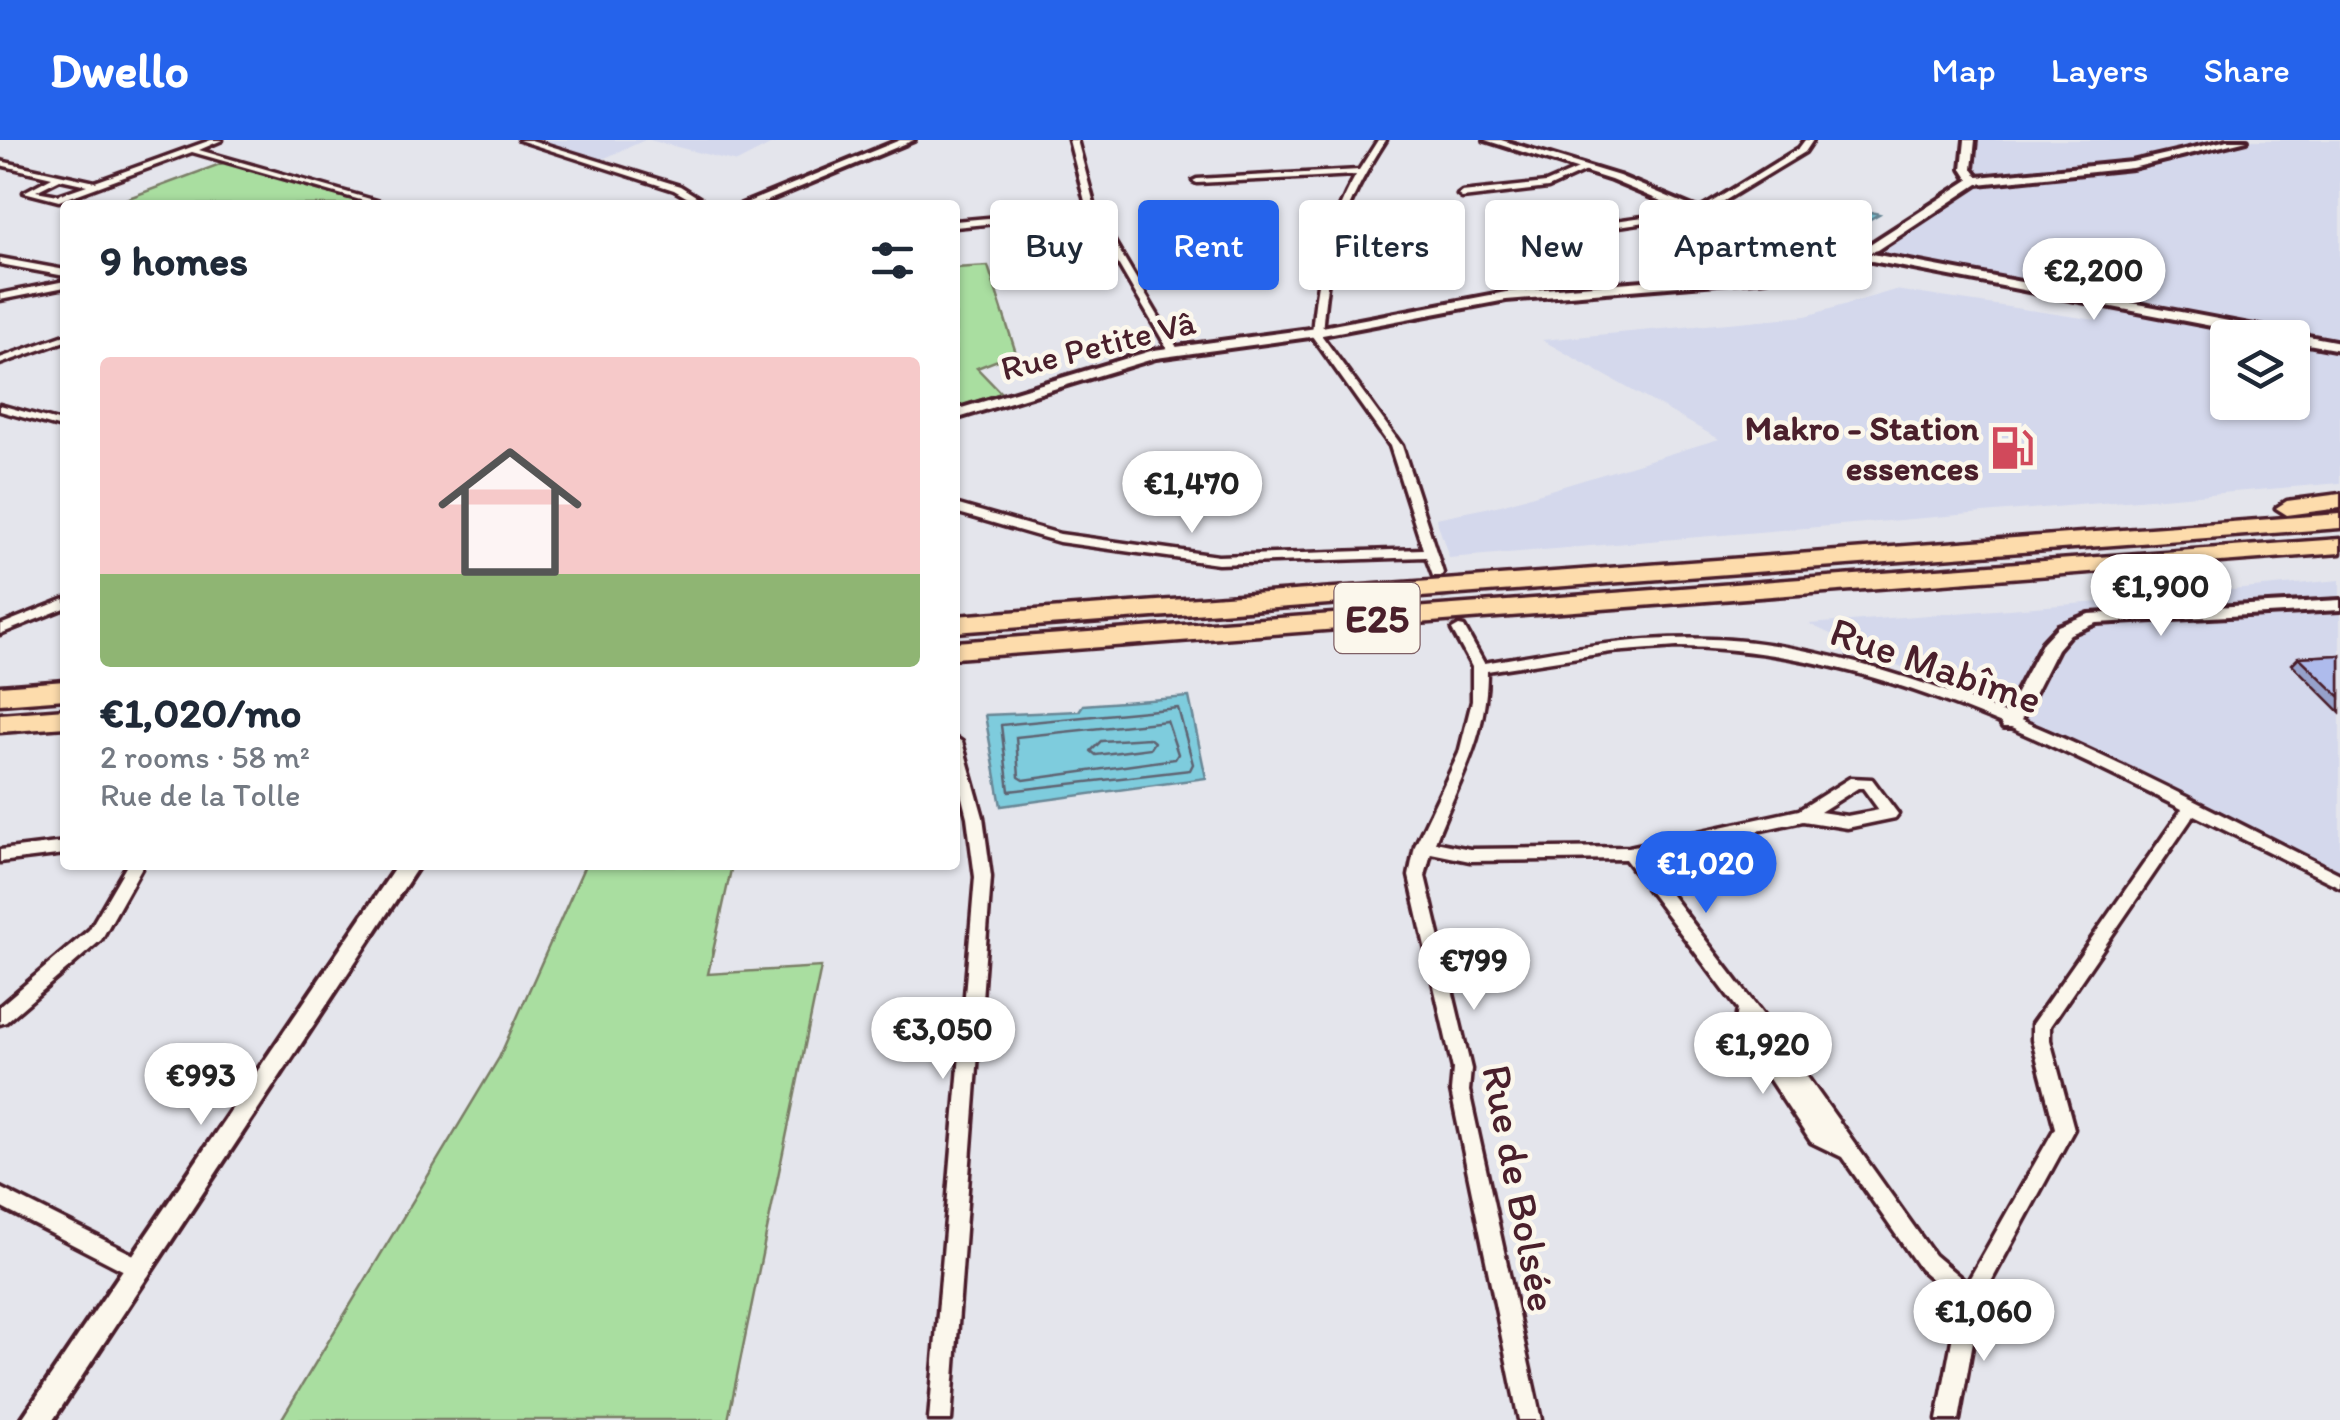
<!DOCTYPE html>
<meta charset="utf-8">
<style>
body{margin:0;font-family:Itim,sans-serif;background:#f2f2f3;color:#1f2937;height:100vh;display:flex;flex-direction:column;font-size:38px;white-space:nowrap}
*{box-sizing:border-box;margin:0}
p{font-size:32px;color:#747a83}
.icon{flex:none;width:55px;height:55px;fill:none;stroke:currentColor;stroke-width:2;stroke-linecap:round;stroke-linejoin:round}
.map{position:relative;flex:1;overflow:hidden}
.panel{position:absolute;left:60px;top:60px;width:900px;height:670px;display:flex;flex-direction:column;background:#fff;border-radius:10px;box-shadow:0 2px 8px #0004}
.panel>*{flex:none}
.guide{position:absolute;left:990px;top:60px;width:950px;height:90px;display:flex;gap:20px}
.controls{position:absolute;left:2210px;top:180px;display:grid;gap:20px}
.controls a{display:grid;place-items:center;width:100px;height:100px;border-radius:10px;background:#fff;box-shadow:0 2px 8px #0004;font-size:50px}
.price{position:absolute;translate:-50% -85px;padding:0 22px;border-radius:35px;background:#fff;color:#222;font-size:32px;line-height:65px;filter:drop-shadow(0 2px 5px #0008)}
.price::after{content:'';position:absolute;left:50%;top:60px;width:30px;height:22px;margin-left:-15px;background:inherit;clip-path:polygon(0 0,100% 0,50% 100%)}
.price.current{background:#2563eb;color:#fff}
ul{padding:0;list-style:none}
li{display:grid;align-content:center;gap:20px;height:530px;padding:0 40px}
li span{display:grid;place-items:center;height:310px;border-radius:10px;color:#555}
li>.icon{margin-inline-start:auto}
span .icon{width:180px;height:180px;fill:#fffc;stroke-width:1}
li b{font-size:42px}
h2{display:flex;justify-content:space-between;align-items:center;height:120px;padding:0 40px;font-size:42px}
.tag{padding:0 35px;border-radius:10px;background:#fff;box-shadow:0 2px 8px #0004;font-size:35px;line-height:90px}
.tag.current{background:#2563eb;color:#fff}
header{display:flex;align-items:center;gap:60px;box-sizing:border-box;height:140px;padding:0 50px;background:#2563eb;color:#fff}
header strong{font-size:48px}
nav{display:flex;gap:55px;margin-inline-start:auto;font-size:35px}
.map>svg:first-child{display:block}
.built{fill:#d4d8ec}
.green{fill:#a9dea0;stroke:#7a7e66;stroke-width:2.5}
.water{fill:#7eccdd;stroke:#698796;stroke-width:2.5}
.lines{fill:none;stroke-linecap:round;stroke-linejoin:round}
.shore{stroke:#5f6472;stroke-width:2.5}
.minor-tunnel-far1{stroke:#c5bdc5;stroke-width:11;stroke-dasharray:11 6;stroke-linecap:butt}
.minor-tunnel{stroke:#c5bdc5;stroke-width:15;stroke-dasharray:15 8;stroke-linecap:butt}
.minor-casing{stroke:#4a1f2b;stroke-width:7}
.tertiary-casing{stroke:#4a1f2b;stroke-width:8}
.motorway-casing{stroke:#4a1f2b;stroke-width:7}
.minor{fill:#fbf7ec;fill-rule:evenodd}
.tertiary{fill:#fbf7ec;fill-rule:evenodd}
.motorway{fill:#fddcac;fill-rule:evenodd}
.wall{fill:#96a1cb;stroke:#4a1f2b;stroke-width:2.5}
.building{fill:#aebbec;stroke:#4a1f2b;stroke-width:2.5}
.labels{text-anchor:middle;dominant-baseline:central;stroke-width:9;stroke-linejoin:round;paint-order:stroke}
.far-street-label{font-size:35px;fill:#4a1f2b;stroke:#fbf7ec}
.far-poi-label{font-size:35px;font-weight:bold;fill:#4a1f2b;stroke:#fbf7ec;text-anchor:end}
.shield{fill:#fbf7ec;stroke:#7f6065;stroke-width:2.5}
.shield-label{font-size:40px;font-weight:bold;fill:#4a1f2b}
.street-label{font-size:42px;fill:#4a1f2b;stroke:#fbf7ec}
</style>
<header>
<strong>Dwello</strong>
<nav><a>Map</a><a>Layers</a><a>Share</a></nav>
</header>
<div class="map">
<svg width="2340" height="1280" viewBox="0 0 2340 1280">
<rect width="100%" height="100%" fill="#e4e5ec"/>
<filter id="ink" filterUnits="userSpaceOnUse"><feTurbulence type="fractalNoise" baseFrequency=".01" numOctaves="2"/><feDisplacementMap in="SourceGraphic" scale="20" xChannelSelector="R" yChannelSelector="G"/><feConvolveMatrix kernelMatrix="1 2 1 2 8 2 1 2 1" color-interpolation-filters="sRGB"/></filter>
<g filter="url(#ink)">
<g class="built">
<polygon points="534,0 645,0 596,22"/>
<polygon points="649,0 780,0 737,22"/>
<polygon points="1975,0 2340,0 2340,203 1865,114 1967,50"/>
<polygon points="1895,150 2096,180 2090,165 2263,197 2228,198 2228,262 2292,262 2293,203 2340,212 2340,343 1449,418 1436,378 1501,365 1719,299 1542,200 1806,176"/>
<polygon points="2340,440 2340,731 1809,484 2113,461"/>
</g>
<g class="green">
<polygon points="228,21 382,65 110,65"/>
<polygon points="988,126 1016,213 977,228 1001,253 955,268 955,128"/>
<polygon points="585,725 732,725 708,834 821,827 728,1280 281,1280 499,918"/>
</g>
<g class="water">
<polygon points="1841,65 1879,74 1842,95 1804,83"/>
<polygon points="1189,557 1206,638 1001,666 985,575 1079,571 1083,565"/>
</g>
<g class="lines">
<g class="shore">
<polygon points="1178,568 1193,624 1190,630 1009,651 1001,585"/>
<polygon points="1167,581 1178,614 1175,619 1024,640 1019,637 1016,597"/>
<polygon points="1149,598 1154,602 1150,608 1096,615 1091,611 1101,601"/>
</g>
<polyline class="minor-tunnel-far1" points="1437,433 1455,479"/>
<polyline class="minor-tunnel" points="1454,477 1459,490"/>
<g class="minor-casing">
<g id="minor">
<path d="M211 0H222L199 10 391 65H378L192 12 59 61 24 52 52 37 0 25V21L95 42ZM60 39 87 45 58 55 36 51Z"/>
<polygon points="519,0 531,0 680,46 710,65 700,65 674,50"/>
<polygon points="1069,0 1077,0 1096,71 1179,211 1178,213 1169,211 1089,74 955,87 955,81 1087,69"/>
<path d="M1378 0H1386C1342 68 1327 115 1322 196L1402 306 1443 433 1441 436H1433L1426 417 1218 424 1059 402 955 372V364L1060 394 1218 416 1423 409 1390 306 1312 196C1316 138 1327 86 1356 35L1197 43 1193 41 1197 39 1359 30Z"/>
<polygon points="1805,0 1813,0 1805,12 1701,75 1694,73 1799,8"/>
<polygon points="1583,27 1590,29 1548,48 1462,58 1458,55 1462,52 1546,43"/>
<polygon points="1683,65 1687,68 1686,70 1659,80 1518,101 1514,98 1518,95 1657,75"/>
<polygon points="0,118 65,130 65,136 0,124"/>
<polygon points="65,141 65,147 0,160 0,154"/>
<polygon points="65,195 65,201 0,224 0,218"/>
<polygon points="0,265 65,283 65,289 0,271"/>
<polygon points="65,459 65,468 0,494 0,485"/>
<path d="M1459 486 1464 487 1484 523C1559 510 1635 496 1711 499 1761 500 1812 511 1860 524 2029 570 2184 657 2340 734V747L2194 675 2050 886V900L2074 989 1980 1162 1959 1280H1937L1959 1163 1920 1129 1842 1017 1811 1002 1738 892 1735 887 1738 869 1625 719 1470 721 1431 713 1425 736 1471 929 1469 951 1541 1280H1519L1451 951 1453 929 1409 736 1415 706 1459 613 1472 561V527L1452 490ZM1677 507C1858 508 2023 590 2182 669L2032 884V900L2055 988 1967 1143 1934 1115 1763 875 1641 716 1803 681 1847 688 1895 678 1898 674 1895 670 1872 639 1850 638 1799 670 1629 707 1470 709 1435 702C1458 641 1487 600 1487 531L1611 512ZM1858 648H1863L1879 670 1847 676 1820 672Z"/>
<polygon points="955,597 962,602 983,677 991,737 951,1280 929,1280 975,737 967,677 955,630"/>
<polygon points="65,702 65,714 0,722 0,710"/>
<polygon points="127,725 143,725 101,800 6,882 0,884 0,866 89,790"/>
<polygon points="0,1048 148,1122 151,1129 148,1136 141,1139 134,1136 0,1067"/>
</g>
</g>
<g class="tertiary-casing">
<g id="tertiary">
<polygon points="900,0 914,0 757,65 741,65"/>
<polygon points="1485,0 1501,0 1619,36 1702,71 1794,99 1850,109 1870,104 1969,40 1962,29 1965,0 1975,0 1972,29 1978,37 2132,22 2228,0 2247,0 2132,28 1978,44 1878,110 1867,113 2340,202 2340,210 2292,201 2292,198 2274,198 1851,117 1767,139 1506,160 1317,196 1156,218 955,279 955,270 1154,210 1317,188 1506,152 1767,131 1834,114 1788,105 1694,75 1611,40"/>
<polygon points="2340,460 2340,470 2097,483 2070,494 2057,509 2017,588 2003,588 2000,583 2043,502 2058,486 2089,474"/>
<polygon points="397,725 419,725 53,1280 21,1280"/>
</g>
</g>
<g class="motorway-casing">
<g id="motorway">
<polygon points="2340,354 2340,368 2287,375 2276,368 2287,361"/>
<polygon points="2340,374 2340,388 955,492 955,476"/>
<polygon points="2340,399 2340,413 955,518 955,502"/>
<polygon points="65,541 65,559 0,564 0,546"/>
<polygon points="65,569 65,587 0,592 0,574"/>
</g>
</g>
<use href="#minor" class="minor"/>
<use href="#tertiary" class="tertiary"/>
<use href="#motorway" class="motorway"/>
</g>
<polygon class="wall" points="2340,515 2340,572 2292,524 2299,517"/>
<polygon class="building" points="2340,515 2340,557 2299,517"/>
</g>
<defs>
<g id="fuel-bare" transform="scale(3.45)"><path d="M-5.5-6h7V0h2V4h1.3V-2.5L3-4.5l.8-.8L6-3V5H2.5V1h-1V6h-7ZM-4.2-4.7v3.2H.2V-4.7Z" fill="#d1495b" stroke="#fbf7ec" stroke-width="2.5" paint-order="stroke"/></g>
</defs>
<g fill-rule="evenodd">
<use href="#fuel-bare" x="2012" y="308"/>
</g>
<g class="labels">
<g class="far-street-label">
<text transform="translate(1098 205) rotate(-14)">Rue Petite Vâ</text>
</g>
<g class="far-poi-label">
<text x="1979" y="288">Makro - Station<tspan x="1979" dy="40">essences</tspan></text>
</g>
<rect class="shield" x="1334.5" y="443" width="85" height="70" rx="8"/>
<g class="shield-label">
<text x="1377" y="478">E25</text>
</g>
<g class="street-label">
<text transform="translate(1936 525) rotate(19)">Rue Mabîme</text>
<text transform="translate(1520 1048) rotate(79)">Rue de Bolsée</text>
</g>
</g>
</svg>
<div class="controls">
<a><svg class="icon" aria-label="layers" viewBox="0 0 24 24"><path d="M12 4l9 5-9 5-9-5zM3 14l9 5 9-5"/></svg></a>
</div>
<b class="price" style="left:2094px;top:183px">€2,200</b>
<b class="price" style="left:1192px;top:396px">€1,470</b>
<b class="price" style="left:2161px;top:499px">€1,900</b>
<b class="price current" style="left:1706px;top:776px">€1,020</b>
<b class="price" style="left:1474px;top:873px">€799</b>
<b class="price" style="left:943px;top:942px">€3,050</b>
<b class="price" style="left:1763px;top:957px">€1,920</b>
<b class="price" style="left:201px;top:988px">€993</b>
<b class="price" style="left:1984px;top:1224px">€1,060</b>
<div class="guide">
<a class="tag">Buy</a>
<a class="tag current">Rent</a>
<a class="tag">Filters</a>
<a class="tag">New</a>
<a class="tag">Apartment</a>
</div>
<section class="panel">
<h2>9 homes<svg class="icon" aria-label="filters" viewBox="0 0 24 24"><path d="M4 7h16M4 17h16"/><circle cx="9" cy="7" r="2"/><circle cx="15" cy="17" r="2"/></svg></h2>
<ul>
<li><span style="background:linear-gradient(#f6c9c9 70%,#8fb573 0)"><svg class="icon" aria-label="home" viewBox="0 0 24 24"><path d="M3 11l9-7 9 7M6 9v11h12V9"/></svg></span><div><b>€1,020/mo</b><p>2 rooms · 58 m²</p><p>Rue de la Tolle</p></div></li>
</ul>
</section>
</div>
